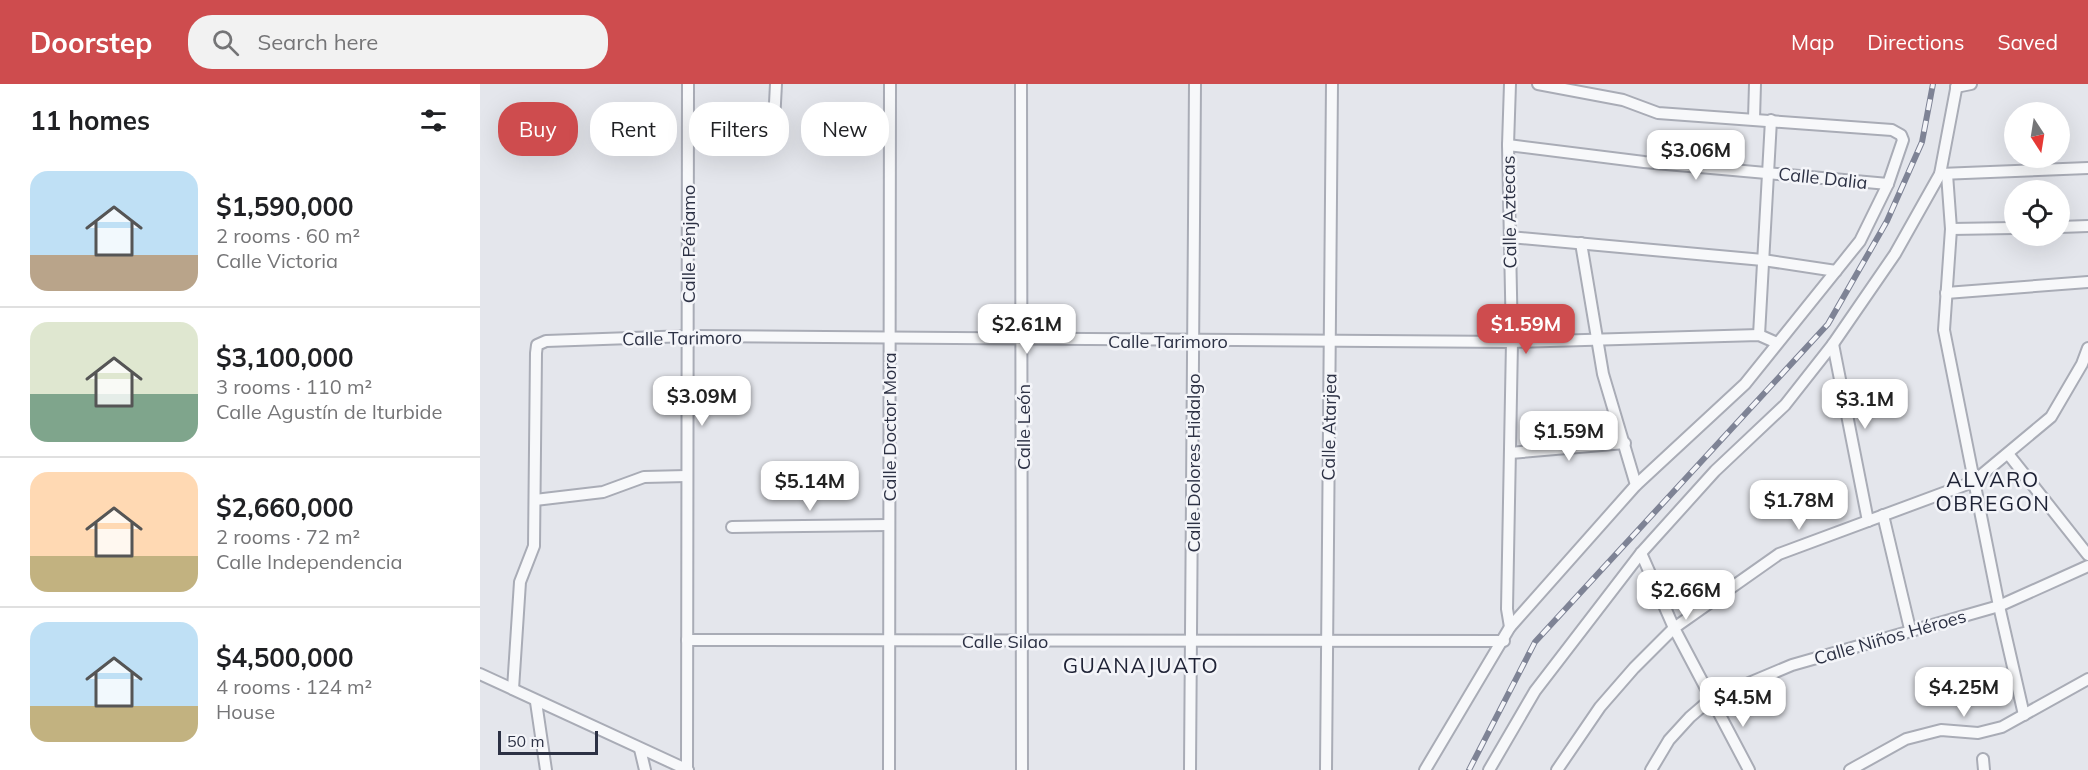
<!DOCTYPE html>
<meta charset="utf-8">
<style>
body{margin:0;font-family:Mulish,sans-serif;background:#f2f2f2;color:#202124;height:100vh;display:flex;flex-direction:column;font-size:22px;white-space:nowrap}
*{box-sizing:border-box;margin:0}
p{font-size:20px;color:#757577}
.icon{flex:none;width:33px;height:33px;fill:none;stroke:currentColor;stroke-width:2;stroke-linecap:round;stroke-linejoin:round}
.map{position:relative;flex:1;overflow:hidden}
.side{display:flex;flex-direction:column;background:#fff;width:480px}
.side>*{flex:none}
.banner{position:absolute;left:18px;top:18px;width:570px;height:54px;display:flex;gap:12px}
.needle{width:39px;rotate:168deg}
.tools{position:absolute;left:1524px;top:18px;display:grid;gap:12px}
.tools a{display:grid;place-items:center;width:66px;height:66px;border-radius:50%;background:#fff;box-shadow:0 6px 24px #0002;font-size:30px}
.scale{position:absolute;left:18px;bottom:15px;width:100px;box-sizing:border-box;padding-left:6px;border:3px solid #2c3144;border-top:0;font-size:16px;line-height:21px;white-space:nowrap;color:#2c3144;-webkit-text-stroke:4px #f4f5f9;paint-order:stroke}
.price{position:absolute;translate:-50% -51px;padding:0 14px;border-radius:12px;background:#fff;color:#222;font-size:20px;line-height:39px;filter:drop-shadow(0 2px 3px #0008)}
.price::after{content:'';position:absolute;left:50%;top:36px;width:18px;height:14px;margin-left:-9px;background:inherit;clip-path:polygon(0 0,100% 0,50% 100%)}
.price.active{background:#ce4c4e;color:#fff}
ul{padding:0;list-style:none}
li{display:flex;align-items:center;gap:18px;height:150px;padding:0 30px}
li+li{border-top:2px solid #e0e0e0}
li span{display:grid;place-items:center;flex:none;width:168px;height:120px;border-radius:18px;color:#555}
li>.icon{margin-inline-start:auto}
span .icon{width:72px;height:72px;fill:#fffc;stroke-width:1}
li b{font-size:26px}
h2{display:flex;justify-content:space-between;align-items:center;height:72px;padding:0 30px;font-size:26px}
.pill{padding:0 21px;border-radius:24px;background:#fff;box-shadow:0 6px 24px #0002;font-size:21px;line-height:54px}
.pill.active{background:#ce4c4e;color:#fff}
header{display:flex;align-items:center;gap:36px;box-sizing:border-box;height:84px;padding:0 30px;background:#ce4c4e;color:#fff}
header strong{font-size:28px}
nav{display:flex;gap:33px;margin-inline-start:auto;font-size:21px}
.search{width:420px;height:54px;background:#f2f2f2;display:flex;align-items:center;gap:15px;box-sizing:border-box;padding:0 21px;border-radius:24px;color:#757577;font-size:22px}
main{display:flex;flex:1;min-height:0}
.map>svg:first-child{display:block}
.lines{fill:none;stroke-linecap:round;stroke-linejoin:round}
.street-casing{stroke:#a9acb6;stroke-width:14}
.street{stroke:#f7f8fa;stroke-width:10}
.rail-casing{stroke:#7e8395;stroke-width:6}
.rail{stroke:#f4f5f9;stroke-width:4;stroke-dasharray:11;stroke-linecap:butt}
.labels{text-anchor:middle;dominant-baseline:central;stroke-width:5;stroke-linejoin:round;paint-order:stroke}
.street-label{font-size:18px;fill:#2c3144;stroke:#f4f5f9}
.quarter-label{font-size:21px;letter-spacing:1.5px;fill:#1e2235;stroke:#f4f5f9}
</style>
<header>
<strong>Doorstep</strong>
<div class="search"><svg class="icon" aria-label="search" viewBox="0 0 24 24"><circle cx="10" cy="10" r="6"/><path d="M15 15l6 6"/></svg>Search here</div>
<nav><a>Map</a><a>Directions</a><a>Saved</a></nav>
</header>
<main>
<section class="side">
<h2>11 homes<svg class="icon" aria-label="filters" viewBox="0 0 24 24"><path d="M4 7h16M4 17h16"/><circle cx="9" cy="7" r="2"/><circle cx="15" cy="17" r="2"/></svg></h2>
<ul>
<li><span style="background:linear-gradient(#bfe0f5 70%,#b9a48a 0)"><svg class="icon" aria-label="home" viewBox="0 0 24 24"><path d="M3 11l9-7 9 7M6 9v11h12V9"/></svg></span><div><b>$1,590,000</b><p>2 rooms · 60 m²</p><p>Calle Victoria</p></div></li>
<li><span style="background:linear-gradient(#dfe7d0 60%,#7fa58c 0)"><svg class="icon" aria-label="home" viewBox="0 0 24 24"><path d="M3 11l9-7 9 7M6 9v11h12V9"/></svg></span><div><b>$3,100,000</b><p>3 rooms · 110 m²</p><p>Calle Agustín de Iturbide</p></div></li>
<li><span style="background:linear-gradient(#ffd9b3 70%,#c2b280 0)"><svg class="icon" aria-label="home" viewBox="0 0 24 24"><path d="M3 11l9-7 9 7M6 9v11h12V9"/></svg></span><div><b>$2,660,000</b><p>2 rooms · 72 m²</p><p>Calle Independencia</p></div></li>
<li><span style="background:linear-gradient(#bfe0f5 70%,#c2b280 0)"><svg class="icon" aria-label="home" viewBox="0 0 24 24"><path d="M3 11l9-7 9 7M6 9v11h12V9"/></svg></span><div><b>$4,500,000</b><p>4 rooms · 124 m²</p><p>House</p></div></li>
</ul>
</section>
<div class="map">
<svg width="1608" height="686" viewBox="0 0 1608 686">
<rect width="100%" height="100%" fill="#e4e6ec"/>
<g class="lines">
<g class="street-casing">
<g id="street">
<polyline points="541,0 542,686"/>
<polyline points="1030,0 1028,61 1032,258 1027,525 1030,543"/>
<polyline points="1476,3 1491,0"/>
<polyline points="1274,35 1275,0"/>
<polyline points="294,38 296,0"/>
<polyline points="1028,61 1164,78 1408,100"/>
<polyline points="1460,90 1608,84"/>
<polyline points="1467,90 1471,145 1464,246 1519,522 1544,631"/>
<polyline points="1580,143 1608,142"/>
<polyline points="1471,145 1534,144"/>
<polyline points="1030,153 1283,176 1356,187"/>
<polyline points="1101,159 1123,290 1156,401"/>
<polyline points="1466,209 1608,198"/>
<polyline points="1279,251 1291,36"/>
<polyline points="1353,260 1388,437"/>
<polyline points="1030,369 1145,359"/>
<polyline points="1529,371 1608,471"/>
<polyline points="55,416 123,408 164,393 207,392"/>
<polyline points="1403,431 1430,545"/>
<polyline points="252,443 408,441"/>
<polyline points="1161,469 1194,544 1269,686"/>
<polyline points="207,556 1024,557"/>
<polyline points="0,590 208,686"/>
<polyline points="33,605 40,498 54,462 56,269 57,261 66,257 208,252 1032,258 1279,251 1297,259"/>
<polyline points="56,618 66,686"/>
<polyline points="160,665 165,686"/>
<polyline points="1503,675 1504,686"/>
<polyline points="207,685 208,0"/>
<polyline points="409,686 410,0"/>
<polyline points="710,686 715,0"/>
<polyline points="846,686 852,0"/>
<polyline points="945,686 1030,543 1156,401 1265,300 1380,157 1408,100 1423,56 1421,51 1412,46 1178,29 1143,16 1058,0"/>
<polyline points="1009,686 1055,607 1161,469 1235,387 1305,321 1353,260 1415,170 1460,90 1477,0"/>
<polyline points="1077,686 1120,623 1154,584 1194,544 1299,470 1493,398 1571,333 1602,280 1608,264"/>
<polyline points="1171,686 1189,656 1210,633 1231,615 1312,581 1519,522 1608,482"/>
<polyline points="1370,686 1426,655 1461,646 1498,649 1522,643 1608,595"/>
</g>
</g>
<use href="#street" class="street"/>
<g class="rail-casing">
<polyline id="rail" points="989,686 1055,558 1348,240 1407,137 1442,58 1453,0"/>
</g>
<use href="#rail" class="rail"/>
</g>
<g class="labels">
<g class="street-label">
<text transform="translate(1343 94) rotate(6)">Calle Dalia</text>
<text transform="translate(1029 128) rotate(-91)">Calle Aztecas</text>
<text transform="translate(208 160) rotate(-90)">Calle Pénjamo</text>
<text transform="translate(202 254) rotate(-1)">Calle Tarimoro</text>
<text x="688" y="257">Calle Tarimoro</text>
<text transform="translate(409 343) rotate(-90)">Calle Doctor Mora</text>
<text transform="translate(543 343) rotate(-90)">Calle León</text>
<text transform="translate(849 343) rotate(-89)">Calle Atarjea</text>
<text transform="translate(713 379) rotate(-90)">Calle Dolores Hidalgo</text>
<text transform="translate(1410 553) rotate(-16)">Calle Niños Héroes</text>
<text x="525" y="557">Calle Silao</text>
</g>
<g class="quarter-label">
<text x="1513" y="395">ALVARO<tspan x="1513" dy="24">OBREGON</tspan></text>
<text x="661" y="581">GUANAJUATO</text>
</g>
</g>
</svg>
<div class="tools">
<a><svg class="needle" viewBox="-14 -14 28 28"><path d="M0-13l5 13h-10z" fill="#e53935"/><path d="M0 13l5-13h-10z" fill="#757577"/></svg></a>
<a><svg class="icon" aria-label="locate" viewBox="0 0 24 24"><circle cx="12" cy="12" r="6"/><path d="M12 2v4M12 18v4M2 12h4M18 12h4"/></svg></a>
</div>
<div class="scale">50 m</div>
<b class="price" style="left:1216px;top:97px">$3.06M</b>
<b class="price" style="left:547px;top:271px">$2.61M</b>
<b class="price active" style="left:1046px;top:271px">$1.59M</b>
<b class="price" style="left:222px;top:343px">$3.09M</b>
<b class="price" style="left:1385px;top:346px">$3.1M</b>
<b class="price" style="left:1089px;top:378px">$1.59M</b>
<b class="price" style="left:330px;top:428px">$5.14M</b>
<b class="price" style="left:1319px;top:447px">$1.78M</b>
<b class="price" style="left:1206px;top:537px">$2.66M</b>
<b class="price" style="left:1484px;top:634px">$4.25M</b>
<b class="price" style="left:1263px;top:644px">$4.5M</b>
<div class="banner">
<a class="pill active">Buy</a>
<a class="pill">Rent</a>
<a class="pill">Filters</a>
<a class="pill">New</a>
</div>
</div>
</main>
